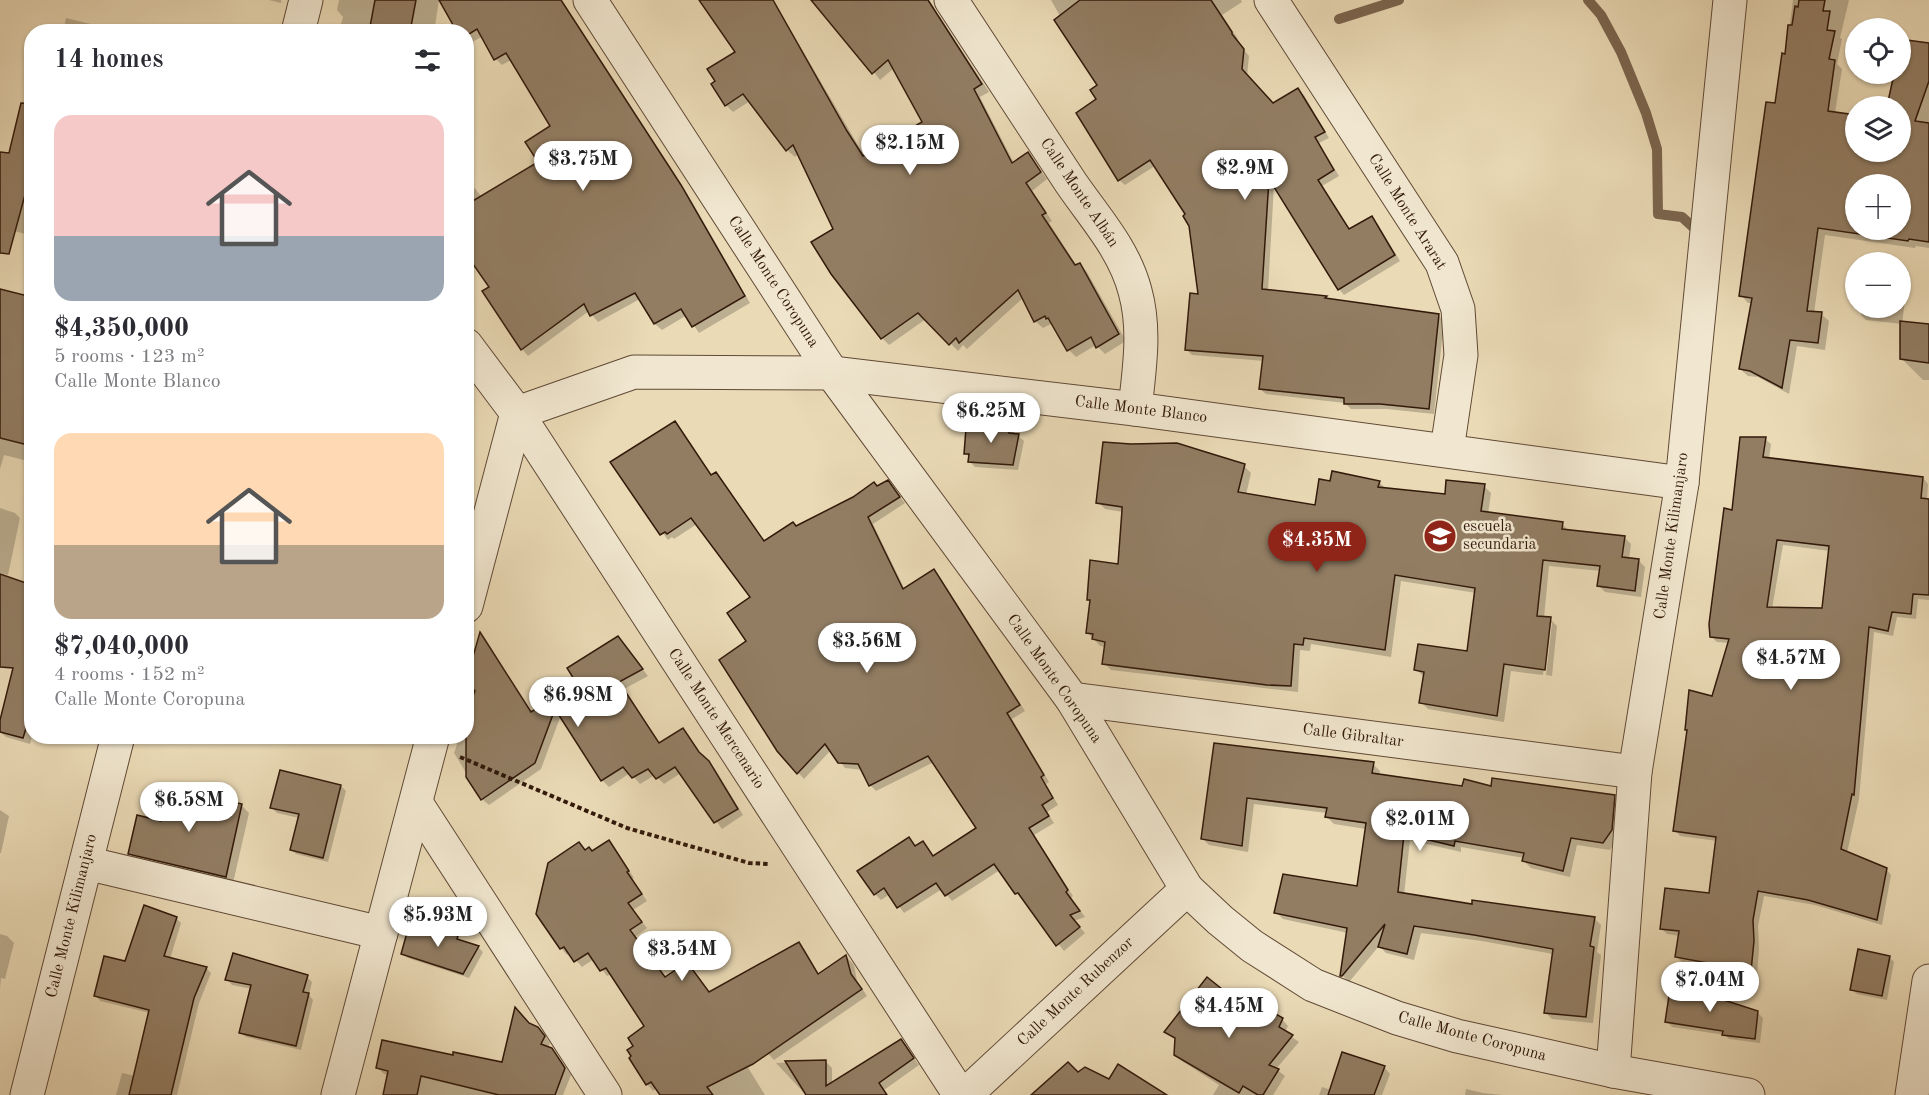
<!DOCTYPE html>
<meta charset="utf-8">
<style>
body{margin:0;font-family:"Old Standard TT",serif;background:#f7f7f7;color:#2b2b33;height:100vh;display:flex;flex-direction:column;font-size:22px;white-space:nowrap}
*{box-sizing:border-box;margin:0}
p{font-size:20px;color:#7c7c81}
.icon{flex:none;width:33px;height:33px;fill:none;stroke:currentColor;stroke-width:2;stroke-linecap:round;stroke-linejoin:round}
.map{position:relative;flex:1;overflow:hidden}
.details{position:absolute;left:24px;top:24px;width:450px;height:720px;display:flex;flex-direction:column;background:#fff;border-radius:24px;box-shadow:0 2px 4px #0004}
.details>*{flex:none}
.buttons{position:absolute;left:1845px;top:18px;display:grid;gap:12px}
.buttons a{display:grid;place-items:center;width:66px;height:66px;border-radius:50%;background:#fff;box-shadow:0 2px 4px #0004;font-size:30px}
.price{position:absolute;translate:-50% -51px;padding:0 14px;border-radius:21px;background:#fff;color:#222;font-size:20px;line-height:39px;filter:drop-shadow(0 2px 3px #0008)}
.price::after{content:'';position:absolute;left:50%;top:36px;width:18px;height:14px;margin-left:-9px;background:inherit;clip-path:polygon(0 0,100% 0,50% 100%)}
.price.current{background:#8f2418;color:#fff}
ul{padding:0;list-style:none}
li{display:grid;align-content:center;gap:12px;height:318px;padding:0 30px}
li span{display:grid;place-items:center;height:186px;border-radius:18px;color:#555}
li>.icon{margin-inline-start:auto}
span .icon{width:108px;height:108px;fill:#fffc;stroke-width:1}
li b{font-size:26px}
h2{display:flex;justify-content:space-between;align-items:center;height:72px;padding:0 30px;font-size:26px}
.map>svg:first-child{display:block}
.shadow{fill:#0003;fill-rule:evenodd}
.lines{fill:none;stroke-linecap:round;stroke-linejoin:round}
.stream{stroke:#7b654e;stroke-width:10}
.building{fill:#927d63;stroke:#32190a;stroke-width:1.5;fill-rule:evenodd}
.street-casing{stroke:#604935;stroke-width:35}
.path{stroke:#32190a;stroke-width:4;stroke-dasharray:4.5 3;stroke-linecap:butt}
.street{stroke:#f1e7d0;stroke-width:33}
.labels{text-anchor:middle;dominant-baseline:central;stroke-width:5;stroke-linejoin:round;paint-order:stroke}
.street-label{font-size:16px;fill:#32190a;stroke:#f1e7d0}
.poi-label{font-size:16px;fill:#32190a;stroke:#f1e7d0;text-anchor:start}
</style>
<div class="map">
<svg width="1929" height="1095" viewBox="0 0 1929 1095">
<rect width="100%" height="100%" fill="#eadab6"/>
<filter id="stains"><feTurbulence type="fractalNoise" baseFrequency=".00333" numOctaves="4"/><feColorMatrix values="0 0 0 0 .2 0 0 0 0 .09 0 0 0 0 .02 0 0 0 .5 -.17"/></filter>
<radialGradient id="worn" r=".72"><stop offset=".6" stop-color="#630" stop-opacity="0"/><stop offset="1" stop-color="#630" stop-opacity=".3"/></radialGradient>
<g class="shadow">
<polygon points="269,0 281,0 281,3"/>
<polygon points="339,0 439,0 434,32 339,32 343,17 337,10"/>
<polygon points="441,0 562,0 687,193 750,303 699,333 687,315 662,330 655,324 640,299 598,322 589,311 528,356 522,349 484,291 491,287 466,251 466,186 468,188 472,185 482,197 540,162 552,127 511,60 502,65 496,59 483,36 469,44 466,42 466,32"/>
<polygon points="701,0 773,0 865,157 924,122 894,68 880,80 819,0 929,0 989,92 980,97 1014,163 1028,154 1047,179 1032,191 1052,221 1049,223 1077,266 1080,264 1087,272 1126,341 1105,354 1096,345 1076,357 1069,350 1053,323 1043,328 1035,321 1023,298 967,349 963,345 958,351 926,319 889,345 882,338 835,229 798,154 795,157 787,150 750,101 733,112 726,105 737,53"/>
<polygon points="1051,0 1241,0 1242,2 1222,15 1238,39 1237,41 1249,56 1247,76 1273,105 1298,90 1304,95 1329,138 1319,143 1339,176 1322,186 1350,230 1371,217 1377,223 1400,261 1344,295 1339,289 1274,185 1268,291 1327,298 1328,299 1438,315 1444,321 1434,414 1387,409 1351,409 1345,403 1266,394 1260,389 1264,361 1192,355 1186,349 1200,295 1190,225 1187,215 1155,166 1125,185 1119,180 1099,86"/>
<path d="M1793 0H1849L1840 38 1842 39 1837 64 1842 69 1835 113 1856 152H1900V106H1889L1895 74H1900L1929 44V248L1916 246 1915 248 1825 235 1814 313 1821 314 1829 321 1825 350 1797 346 1789 394 1758 377 1748 376 1740 369 1752 303H1748L1741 295 1786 55ZM1856 184H1900V230H1856Z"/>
<polygon points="66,18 107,28 110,32 63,32"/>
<polygon points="32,133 32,236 0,227 0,189"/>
<polygon points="0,291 32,299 32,462 4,455 0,469"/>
<polygon points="1900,295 1905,300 1902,324 1866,320 1861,315 1862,308 1900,308"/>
<polygon points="1929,326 1929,380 1923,380 1902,359"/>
<polygon points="466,388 474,399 466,408"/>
<polygon points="674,423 712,476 716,474 722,480 765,542 877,487 893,488 905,503 873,524 905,590 934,571 940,577 1025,711 1012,719 1049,782 1046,784 1058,805 1047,812 1054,823 1034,835 1073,896 1071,898 1085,917 1074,921 1085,933 1064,951 1000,870 952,901 942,889 904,913 890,894 881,900 875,894 909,839 916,847 923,843 934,857 978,828 934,762 876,791 870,785 863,770 845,768 831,750 804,779 778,751 748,641 752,598 697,524 674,539 672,537 668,540 612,463"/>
<polygon points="1009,428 1024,441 1018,470 975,467 970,462 970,458 966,454"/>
<path d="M1765 439 1771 444 1769 459 1923 478 1928 484 1927 500H1929V600L1918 599 1916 619 1897 617 1893 636 1874 632 1859 799 1847 853 1886 869 1891 875 1882 925 1815 905 1764 896 1758 926 1759 948 1757 976 1682 962 1677 957 1680 936 1667 934 1661 928 1711 895 1717 841 1680 836 1675 830 1730 643 1717 642 1711 636 1733 511ZM1783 545 1830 551 1824 610 1772 609Z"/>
<polygon points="1244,466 1251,473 1246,495 1316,507 1379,482 1386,489 1447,496 1484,486 1491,493 1488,514 1562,524 1569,531 1624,537 1631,544 1629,559 1638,560 1645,567 1641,597 1605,592 1598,585 1601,571 1549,566 1544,618 1550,619 1557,626 1552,676 1546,675 1552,623 1549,623 1543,675 1511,671 1504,722 1428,709 1421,702 1424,677 1416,669 1468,652 1476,593 1401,581 1391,657 1311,644 1310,651 1300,650 1298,692 1111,670 1104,663 1106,647 1100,646 1088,633 1091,603 1088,599 1119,566 1123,512 1105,509 1098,502"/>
<polygon points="0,508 15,513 20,518 8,575 0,573"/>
<polygon points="32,586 32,736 30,744 6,737 0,732 0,726 15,665"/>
<polygon points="481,635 486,640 532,713 579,685 618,638 648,676 624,689 660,744 683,729 689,736 703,758 715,769 743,815 722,829 681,773 664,784 655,775 640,784 630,773 609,787 602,780 561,715 541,769 489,805 482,799 454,753 460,736 466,736 477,691"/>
<polygon points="1215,745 1373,764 1380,771 1379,776 1463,788 1614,796 1621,803 1618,837 1610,850 1577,845 1570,877 1531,868 1524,861 1524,858 1461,847 1461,852 1410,840 1404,895 1473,905 1594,918 1601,925 1597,952 1601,955 1593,1023 1552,1019 1545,1012 1553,954 1482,941 1421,933 1414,960 1386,953 1379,946 1349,982 1342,975 1348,933 1283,919 1276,912 1359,888 1366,829 1334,824 1327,817 1327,813 1254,804 1248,852 1209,845 1202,838"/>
<polygon points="341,786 346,791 328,862 296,854 291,849 299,818 277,813 272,808"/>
<polygon points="242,806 249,813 233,883 137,861 130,853 162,823"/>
<polygon points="0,810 9,816 1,853 0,853"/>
<polygon points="609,842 615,848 634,878 632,879 647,901 633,910 647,928 635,937 666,978 687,964 710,994 799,943 805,950 819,975 846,956 854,965 857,981 867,996 774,1060 745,1029 731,1040 765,1095 662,1095 657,1088 653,1091 647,1084 633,1057 635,1047 646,1026 612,974 607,976 594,959 582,967 570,953 567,955 561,948 586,851 592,852"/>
<polygon points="176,918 181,923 170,959 206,968 211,973 199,1003 177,1095 116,1095 122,1073 135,1076 150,1013 100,1001 95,995 126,963"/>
<polygon points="0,934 7,936 14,943 5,979 1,978 0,989"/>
<polygon points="457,937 462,942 478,947 483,952 469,978 408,958 403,953"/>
<polygon points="1889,957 1894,962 1887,1000 1857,994 1851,989"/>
<polygon points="307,977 312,982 309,995 313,1000 301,1050 246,1037 240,1032 252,989 232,985 227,979"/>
<polygon points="1242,1007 1282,1019 1288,1026 1285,1032 1299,1042 1276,1069 1285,1076 1273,1095 1213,1095 1219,1085 1182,1061 1175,1054 1176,1040 1166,1032"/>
<polygon points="1757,1012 1763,1018 1760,1043 1729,1039 1725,1035 1672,1027 1667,1021"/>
<polygon points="529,1025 538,1028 544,1034 550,1043 548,1048 558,1056 571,1075 563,1095 384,1095 389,1075 384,1074 378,1068 454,1057 503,1064"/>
<polygon points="901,1041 919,1065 884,1090 888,1095 806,1095 776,1063 825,1061 832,1068 832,1084"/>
<polygon points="1384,1067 1390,1074 1382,1095 1319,1095 1322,1087 1331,1090"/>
<polygon points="1466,1089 1483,1093 1503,1095 1465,1095"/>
</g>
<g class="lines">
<g class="stream">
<polyline points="1588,0 1601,15 1621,52 1646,113 1657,149 1658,214 1682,217 1694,228"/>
<polyline points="1339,19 1399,0"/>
</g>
</g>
<g class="building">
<polygon points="375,0 416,0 410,32 369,32"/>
<polygon points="439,0 561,0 681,185 745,296 692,327 681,309 654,324 635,293 590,316 584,304 521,350 482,291 489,287 466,254 466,205 538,162 525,142 550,126 506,53 494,60 477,29 466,36 466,32 457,32"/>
<polygon points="699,0 773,0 847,131 863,156 922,122 888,60 872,74 811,0 928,0 982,84 974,89 1012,163 1028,152 1041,172 1026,183 1046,213 1042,215 1075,265 1080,263 1119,334 1096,348 1091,337 1067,351 1048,318 1046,319 1045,316 1034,322 1018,290 959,343 956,338 949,345 918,313 881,339 831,274 811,242 833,229 793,145 786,151 743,94 725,106 711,84 715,81 707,69 735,52"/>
<polygon points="1080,0 1211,0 1232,32 1232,34 1244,49 1242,69 1273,103 1298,88 1325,132 1315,137 1334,170 1318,180 1349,229 1372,216 1395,255 1338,290 1269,179 1262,289 1327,296 1325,298 1439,314 1429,409 1380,404 1344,404 1344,398 1259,389 1263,356 1185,350 1190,293 1198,294 1189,226 1183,216 1185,214 1150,160 1118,181 1076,113 1096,99 1090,90 1097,85 1054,20"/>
<path d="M1799 0H1825L1823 11H1830L1827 30 1835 31 1829 59 1835 60 1828 111 1856 115V152H1900V106H1887L1894 74H1900V39L1929 43V81L1915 121 1929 123V242L1909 239 1908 241 1818 228 1807 311 1822 312 1818 343 1790 340 1782 388 1750 371 1739 369 1752 298 1739 296 1766 102 1775 103 1782 53 1785 54 1788 25H1792L1795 6 1798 7ZM1856 184H1900V230H1856Z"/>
<polygon points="21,103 32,104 32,169 9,254 0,253 0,152 9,153"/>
<polygon points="0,289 32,297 32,446 0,438"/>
<polygon points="1900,321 1929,324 1929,363 1900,359"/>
<polygon points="675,421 711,475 716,472 764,541 793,522 796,526 853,497 874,482 877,486 888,480 900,497 868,517 903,589 934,569 1020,705 1007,713 1044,775 1041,777 1053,798 1042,805 1049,816 1029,828 1068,890 1066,892 1080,911 1070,915 1080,927 1056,946 1018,893 1015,894 994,864 945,896 936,883 897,908 884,888 874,895 857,871 909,837 915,846 923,841 933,856 976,828 928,756 869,786 858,764 838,763 825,744 797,774 777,751 719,660 746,641 727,613 750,597 691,518 667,534 665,532 660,535 610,462"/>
<polygon points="972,423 1010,427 1009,433 1019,434 1013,465 968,462 969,454 964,454 966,428 971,428"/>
<path d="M1740 437H1766L1763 457 1923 477 1921 498 1929 499V595L1913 594 1911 614 1892 612 1888 631 1869 627 1854 795 1852 794 1841 849 1887 868 1877 920 1808 900 1758 891 1753 920 1754 941 1751 971 1675 957 1679 931 1660 929 1665 888 1709 893 1716 837 1673 831 1687 730H1685L1689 690 1712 696 1729 639 1710 637 1709 624 1724 508 1732 510ZM1777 540 1829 546 1822 608 1767 607Z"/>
<polygon points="1103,442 1131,444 1177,443 1209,453 1245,464 1238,492 1315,505 1319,479 1330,481 1332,471 1380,481 1378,487 1445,494 1446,480 1485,484 1481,511 1563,522 1562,529 1625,536 1622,557 1639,559 1635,591 1597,586 1600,566 1543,560 1537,616 1551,617 1545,670 1504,664 1497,716 1419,703 1424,672 1414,670 1418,644 1467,651 1475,588 1395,575 1385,650 1304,638 1303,645 1294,644 1291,686 1267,685 1102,664 1105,642 1092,639 1093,634 1086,633 1090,600 1087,600 1090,560 1118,564 1122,510 1122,507 1096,503"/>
<polygon points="0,574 32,585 32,709 23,738 0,732 0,720 13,668 0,667"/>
<polygon points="480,632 531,712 577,684 567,668 618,636 643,669 619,682 659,743 683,728 699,752 709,761 738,809 714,823 675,767 656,779 648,769 632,778 623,767 601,781 555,709 535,763 481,800 466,777 466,714 475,691 466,681"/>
<polygon points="1214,743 1374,762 1372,773 1462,786 1464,779 1491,786 1492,778 1615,795 1612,830 1603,843 1571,838 1563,871 1522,861 1524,853 1455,841 1454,846 1404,834 1398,892 1472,904 1472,900 1595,917 1590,946 1594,947 1586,1017 1544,1013 1553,949 1474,935 1414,926 1407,954 1378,947 1385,924 1342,976 1340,976 1347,928 1274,913 1283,874 1357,886 1366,823 1325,817 1327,808 1247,798 1242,846 1201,839"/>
<polygon points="280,770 341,785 323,858 290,850 299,814 270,808"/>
<polygon points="169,787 242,804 226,877 128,854 137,815 161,821"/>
<polygon points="609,840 629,871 627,872 642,894 628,903 642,922 630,930 665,977 687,962 709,992 799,942 818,974 846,955 851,974 862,989 753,1064 707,1087 713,1095 660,1095 651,1082 646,1085 629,1058 631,1056 627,1050 633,1046 628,1038 644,1026 606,968 600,971 588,953 574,962 564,947 560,949 536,914 548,863 579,842 585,850 589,847 592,851"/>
<polygon points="144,905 177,917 164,956 207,967 194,998 171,1095 129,1095 149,1010 94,996 104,956 125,961"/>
<polygon points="410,922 458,936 457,939 479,946 463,974 401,954"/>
<polygon points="1858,949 1890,956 1882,996 1850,990"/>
<polygon points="233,953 308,975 303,992 309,993 296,1046 239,1033 251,985 225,980"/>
<polygon points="1207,977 1242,1005 1246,998 1283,1018 1279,1027 1293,1035 1269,1065 1279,1069 1263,1095 1258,1095 1243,1086 1239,1093 1174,1055 1175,1038 1164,1032"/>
<polygon points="1671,983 1758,1011 1755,1039 1722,1035 1723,1031 1665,1022"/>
<polygon points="515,1007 529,1023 538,1027 545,1036 541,1044 552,1048 565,1068 555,1095 499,1095 421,1076 417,1095 383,1095 388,1071 376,1068 382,1040 453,1055 453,1052 502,1062"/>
<polygon points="901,1039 914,1058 879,1083 887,1095 806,1095 785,1061 826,1060 826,1086"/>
<polygon points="1342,1052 1385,1066 1374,1095 1328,1095"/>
<polygon points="1068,1062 1078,1072 1085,1067 1109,1079 1118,1064 1167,1095 1031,1095"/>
</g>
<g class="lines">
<g class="street-casing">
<g id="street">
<polyline points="590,0 832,373 1072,699 1187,889 1220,920 1252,946 1313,985 1397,1018 1457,1036 1613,1071 1748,1095"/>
<path d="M951 0C991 61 1031 122 1071 183 1095 218 1124 249 1135 291 1146 330 1139 371 1135 409"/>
<polyline points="1271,0 1442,263 1458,309 1461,355 1447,450"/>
<polyline points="298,32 306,0"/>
<polyline points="466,345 517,413 960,1095"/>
<polyline points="466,606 517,413 634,372 832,373 1135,409 1682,483"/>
<polyline points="1072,699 1635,772"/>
<polyline points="416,803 605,1095"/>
<polyline points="86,863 381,933"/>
<polyline points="1613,1071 1635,772 1682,483 1730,0"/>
<polyline points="27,1095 118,736"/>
<polyline points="338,1095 433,736"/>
<polyline points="965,1095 1187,889"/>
<polyline points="1912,1095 1929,981"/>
</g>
</g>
<polyline class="path" points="460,757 627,828 749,863 769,864"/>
<use href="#street" class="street"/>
</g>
<defs>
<g id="school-disc" transform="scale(1.725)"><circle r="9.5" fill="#8f2418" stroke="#f1e7d0"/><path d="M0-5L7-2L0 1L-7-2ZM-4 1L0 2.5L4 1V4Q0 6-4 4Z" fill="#fff"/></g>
</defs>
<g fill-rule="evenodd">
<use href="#school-disc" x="1440" y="536"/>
</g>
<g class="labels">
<g class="street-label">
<text transform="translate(1079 193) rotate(56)">Calle Monte Albán</text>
<text transform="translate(1407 212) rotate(58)">Calle Monte Ararat</text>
<text transform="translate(773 282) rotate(57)">Calle Monte Coropuna</text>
<text transform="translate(1141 410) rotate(7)">Calle Monte Blanco</text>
<text transform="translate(1672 536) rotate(-82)">Calle Monte Kilimanjaro</text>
<text transform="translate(1054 679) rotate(55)">Calle Monte Coropuna</text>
<text transform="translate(716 719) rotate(57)">Calle Monte Mercenario</text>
<text transform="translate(1353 736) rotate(7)">Calle Gibraltar</text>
<text transform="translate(72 916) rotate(-76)">Calle Monte Kilimanjaro</text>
<text transform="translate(1076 992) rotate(-43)">Calle Monte Rubenzor</text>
<text transform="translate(1472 1037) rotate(15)">Calle Monte Coropuna</text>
</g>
<g class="poi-label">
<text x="1463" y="527">escuela<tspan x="1463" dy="18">secundaria</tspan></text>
</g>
</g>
<rect width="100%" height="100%" filter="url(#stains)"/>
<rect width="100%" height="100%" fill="url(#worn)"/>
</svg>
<div class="buttons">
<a><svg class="icon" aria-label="locate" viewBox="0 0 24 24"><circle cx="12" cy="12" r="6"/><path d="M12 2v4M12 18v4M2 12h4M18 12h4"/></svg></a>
<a><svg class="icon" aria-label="layers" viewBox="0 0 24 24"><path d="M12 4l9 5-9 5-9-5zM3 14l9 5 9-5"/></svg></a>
<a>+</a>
<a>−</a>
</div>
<b class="price" style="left:910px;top:176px">$2.15M</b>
<b class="price" style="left:583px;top:192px">$3.75M</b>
<b class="price" style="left:1245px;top:201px">$2.9M</b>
<b class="price" style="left:991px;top:444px">$6.25M</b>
<b class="price current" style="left:1317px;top:573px">$4.35M</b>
<b class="price" style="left:867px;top:674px">$3.56M</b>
<b class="price" style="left:1791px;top:691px">$4.57M</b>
<b class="price" style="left:578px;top:728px">$6.98M</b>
<b class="price" style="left:189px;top:833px">$6.58M</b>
<b class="price" style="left:1420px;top:852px">$2.01M</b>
<b class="price" style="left:438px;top:948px">$5.93M</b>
<b class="price" style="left:682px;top:982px">$3.54M</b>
<b class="price" style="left:1710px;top:1013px">$7.04M</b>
<b class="price" style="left:1229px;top:1039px">$4.45M</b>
<section class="details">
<h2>14 homes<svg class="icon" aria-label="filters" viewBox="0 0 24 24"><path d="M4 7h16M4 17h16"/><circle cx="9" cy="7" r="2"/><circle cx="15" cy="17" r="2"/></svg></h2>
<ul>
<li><span style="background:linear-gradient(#f6c9c9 65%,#9aa5b1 0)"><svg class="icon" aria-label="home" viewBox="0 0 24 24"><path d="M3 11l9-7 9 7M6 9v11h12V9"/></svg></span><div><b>$4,350,000</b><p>5 rooms · 123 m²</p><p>Calle Monte Blanco</p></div></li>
<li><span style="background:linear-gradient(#ffd9b3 60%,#b9a48a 0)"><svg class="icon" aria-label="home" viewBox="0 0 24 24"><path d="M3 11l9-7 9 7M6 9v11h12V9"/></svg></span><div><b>$7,040,000</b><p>4 rooms · 152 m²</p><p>Calle Monte Coropuna</p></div></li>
</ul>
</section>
</div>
